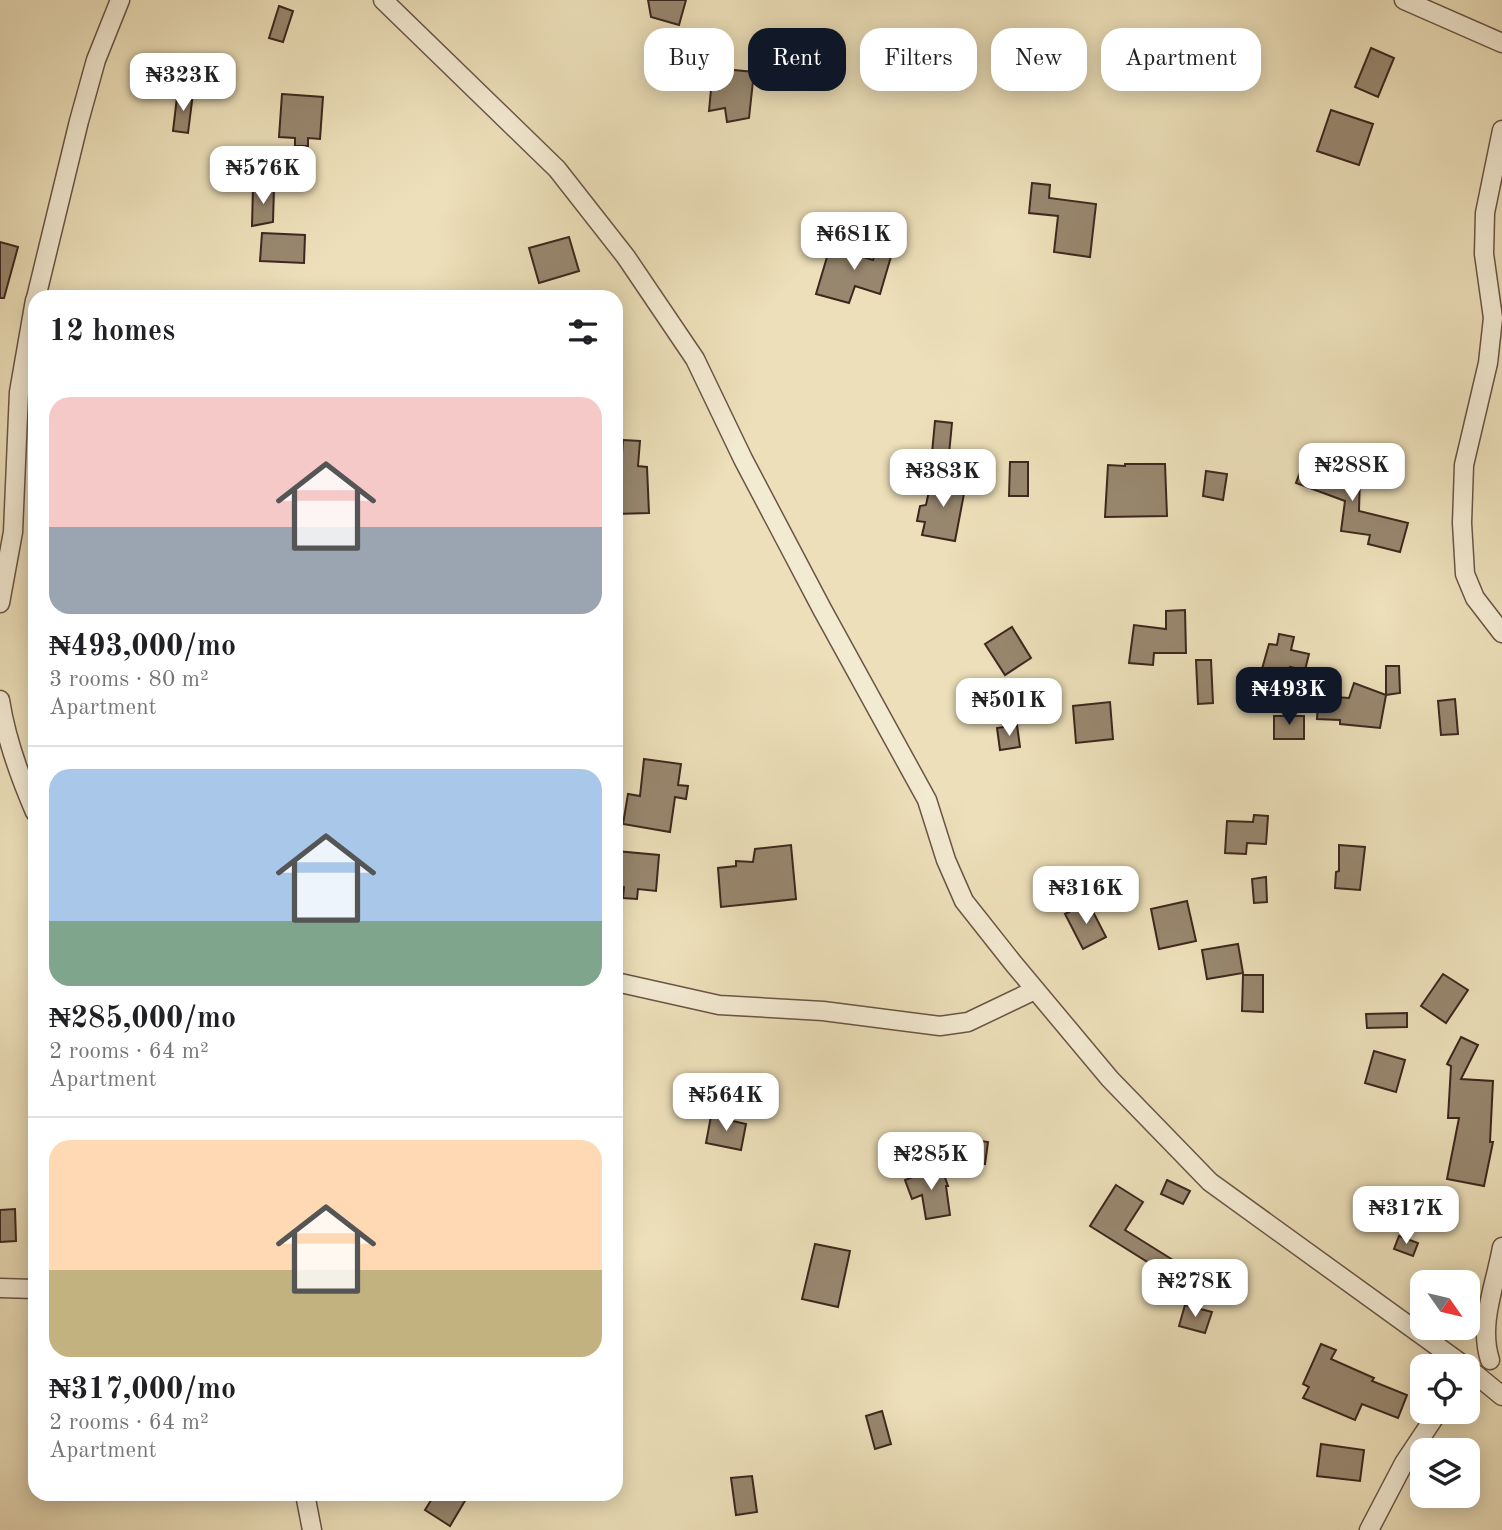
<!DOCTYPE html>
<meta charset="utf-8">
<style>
body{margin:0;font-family:"Old Standard TT",serif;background:#f2f2f2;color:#202124;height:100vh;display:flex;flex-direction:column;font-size:26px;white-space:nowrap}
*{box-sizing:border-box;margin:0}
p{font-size:23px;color:#757577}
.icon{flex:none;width:38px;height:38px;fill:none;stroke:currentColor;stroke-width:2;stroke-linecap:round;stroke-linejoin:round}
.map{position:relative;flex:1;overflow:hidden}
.details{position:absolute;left:28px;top:290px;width:595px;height:1211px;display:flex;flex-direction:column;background:#fff;border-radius:21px;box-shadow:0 4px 18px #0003}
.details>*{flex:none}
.guide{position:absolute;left:644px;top:28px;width:665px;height:63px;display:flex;gap:14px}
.needle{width:46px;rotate:124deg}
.buttons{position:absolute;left:1410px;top:1270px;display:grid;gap:14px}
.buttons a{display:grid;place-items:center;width:70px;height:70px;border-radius:14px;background:#fff;box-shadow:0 4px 18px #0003;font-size:35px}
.price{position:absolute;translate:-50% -60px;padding:0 16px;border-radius:14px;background:#fff;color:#222;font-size:23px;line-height:46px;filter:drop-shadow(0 2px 4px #0008)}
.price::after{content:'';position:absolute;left:50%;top:42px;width:21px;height:16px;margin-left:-10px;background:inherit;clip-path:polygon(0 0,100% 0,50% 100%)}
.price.selected{background:#111827;color:#fff}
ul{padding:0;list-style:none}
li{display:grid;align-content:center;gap:14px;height:371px;padding:0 21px}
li+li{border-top:2px solid #e0e0e0}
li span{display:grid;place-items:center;height:217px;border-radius:21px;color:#555}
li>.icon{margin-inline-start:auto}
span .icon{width:126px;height:126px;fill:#fffc;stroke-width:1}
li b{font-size:30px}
h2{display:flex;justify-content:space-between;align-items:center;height:84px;padding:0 21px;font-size:30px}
.chip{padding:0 24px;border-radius:21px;background:#fff;box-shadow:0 4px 18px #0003;font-size:24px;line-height:63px}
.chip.selected{background:#111827;color:#fff}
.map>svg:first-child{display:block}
.building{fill:#98876f;stroke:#3e271e;stroke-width:2}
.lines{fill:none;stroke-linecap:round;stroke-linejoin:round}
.minor-casing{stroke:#6a5545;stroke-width:21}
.minor{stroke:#f3ead2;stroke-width:18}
</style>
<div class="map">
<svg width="1502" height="1530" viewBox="0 0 1502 1530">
<rect width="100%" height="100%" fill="#ecdfb9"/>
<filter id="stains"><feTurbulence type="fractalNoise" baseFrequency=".00286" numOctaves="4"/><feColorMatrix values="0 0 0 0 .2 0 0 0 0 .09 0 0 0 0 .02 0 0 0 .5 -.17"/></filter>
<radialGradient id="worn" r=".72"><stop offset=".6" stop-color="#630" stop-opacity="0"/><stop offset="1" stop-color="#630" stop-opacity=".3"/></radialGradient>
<g class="building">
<polygon points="648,0 686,0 679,25 651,17"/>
<polygon points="279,6 293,11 283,42 269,38"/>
<polygon points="1371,48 1394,58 1378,97 1355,87"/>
<polygon points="713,68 754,72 749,118 727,122 725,108 709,111"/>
<polygon points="193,93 188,133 173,131 177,97"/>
<polygon points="282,94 323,97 320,139 308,138 308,146 295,146 295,138 279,137"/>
<polygon points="1331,110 1373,124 1359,165 1317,151"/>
<polygon points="1032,183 1050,185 1049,198 1096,204 1090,257 1054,252 1058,216 1029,213"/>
<polygon points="253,187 274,187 273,222 252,226"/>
<polygon points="262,233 305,235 304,263 260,261"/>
<polygon points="569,237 579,271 539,283 529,248"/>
<polygon points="880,238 895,243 880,294 855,286 849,303 816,294 830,247 873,260"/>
<polygon points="0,242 18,247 4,298 0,298"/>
<polygon points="935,421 952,423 949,454 932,453"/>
<polygon points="623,440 640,441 638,466 647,467 649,513 616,514 616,468 621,467"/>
<polygon points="1306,456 1360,474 1359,511 1408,523 1400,552 1368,544 1370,535 1341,531 1345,501 1296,483"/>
<polygon points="1010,462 1028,462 1028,496 1009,496"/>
<polygon points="1125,464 1165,464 1167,516 1105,517 1108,465 1125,466"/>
<polygon points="1206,471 1227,474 1223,500 1203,496"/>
<polygon points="932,477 966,483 955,541 922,535 925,522 917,521 920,506 926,505"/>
<polygon points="1185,610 1186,653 1154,653 1153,665 1129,663 1134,625 1166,629 1166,611"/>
<polygon points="1012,627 1031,658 1005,675 985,644"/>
<polygon points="1279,634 1294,637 1291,650 1309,654 1305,670 1290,667 1288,675 1262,669 1269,644 1277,645"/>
<polygon points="1196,660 1211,660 1213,703 1198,704"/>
<polygon points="1386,666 1399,666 1400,693 1386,695 1380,728 1340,724 1340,720 1317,719 1318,702 1336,702 1336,697 1349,698 1354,683 1386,695"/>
<polygon points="1455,699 1458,734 1441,735 1438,701"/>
<polygon points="1110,702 1113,739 1076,743 1073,706"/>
<rect x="1274" y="716" width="30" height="23"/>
<polygon points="1017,725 1020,747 1000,750 997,728"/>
<polygon points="644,759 681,764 678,785 688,786 686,799 675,797 670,832 623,824 628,794 640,796"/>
<polygon points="1254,815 1268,816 1266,844 1247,843 1246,854 1225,853 1227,821 1253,822"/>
<polygon points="791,845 796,899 721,907 718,868 736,866 736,861 753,862 755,849"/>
<polygon points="1339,845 1365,847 1360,890 1335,888 1336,872 1339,871"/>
<polygon points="616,851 659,855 656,891 638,889 637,899 623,898 624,887 616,886"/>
<polygon points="1266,877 1267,902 1254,903 1252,879"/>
<polygon points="1187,901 1196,941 1159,949 1151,909"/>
<polygon points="1088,902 1106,937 1083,949 1065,914"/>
<polygon points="1238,944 1243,973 1207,979 1202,950"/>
<polygon points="1443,974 1468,990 1446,1023 1421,1006"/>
<polygon points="1243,975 1263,975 1263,1012 1242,1011"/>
<polygon points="1407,1013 1407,1027 1367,1028 1366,1014"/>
<polygon points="1461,1037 1478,1045 1461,1079 1493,1081 1490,1142 1493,1142 1484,1186 1447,1179 1459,1118 1448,1118 1451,1066 1447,1064"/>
<polygon points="1374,1051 1405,1060 1396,1092 1365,1083"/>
<polygon points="711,1116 746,1124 741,1150 706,1143"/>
<polygon points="962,1138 988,1142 985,1164 959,1160"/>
<polygon points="941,1166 948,1186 946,1186 950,1215 926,1219 922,1195 912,1199 905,1180"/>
<polygon points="1167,1180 1190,1191 1183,1204 1161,1194"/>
<polygon points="1116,1185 1143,1202 1125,1230 1173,1260 1165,1273 1090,1226"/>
<polygon points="15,1209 16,1241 0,1242 0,1210"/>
<polygon points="1399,1236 1418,1243 1413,1256 1394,1249"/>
<polygon points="815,1244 850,1251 838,1307 802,1299"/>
<polygon points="1185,1305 1212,1312 1205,1333 1179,1326"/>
<polygon points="1321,1344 1336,1350 1331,1359 1374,1378 1372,1381 1407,1395 1398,1418 1362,1404 1355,1420 1303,1398 1309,1387 1303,1384"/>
<polygon points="882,1411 891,1444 875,1449 866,1416"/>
<polygon points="1321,1444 1364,1450 1360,1481 1317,1476"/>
<polygon points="752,1476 757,1512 736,1515 731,1478"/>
<polygon points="435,1494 469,1494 450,1526 425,1510"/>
</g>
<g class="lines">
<g class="minor-casing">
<g id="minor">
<polyline points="383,0 557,169 626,257 695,359 743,459 822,609 927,800 946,860 964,901 1013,963 1110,1079 1210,1182 1466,1367"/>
<polyline points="1404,0 1502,43"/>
<polyline points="1502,130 1485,213 1484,254 1493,318 1488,363 1464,465 1462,523 1465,574 1475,598 1502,633"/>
<polyline points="36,298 79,121 96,60 120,0"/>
<polyline points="0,603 13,532 19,392 35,300"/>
<path d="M0 700C6 739 19 775 35 812"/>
<polyline points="616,982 719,1005 823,1011 940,1026 968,1022 1035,990"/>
<polyline points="0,1288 35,1289"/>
<path d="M1490 1360C1478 1324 1496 1283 1502 1247"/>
<polyline points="1468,1368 1502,1396"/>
<polyline points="305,1494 312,1530"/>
<polyline points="1369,1530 1404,1463 1438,1412"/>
</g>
</g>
<use href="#minor" class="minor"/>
</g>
<rect width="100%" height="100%" filter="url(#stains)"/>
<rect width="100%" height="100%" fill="url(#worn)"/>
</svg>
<div class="buttons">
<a><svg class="needle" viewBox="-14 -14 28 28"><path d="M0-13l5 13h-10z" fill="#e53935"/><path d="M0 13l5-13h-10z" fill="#757577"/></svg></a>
<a><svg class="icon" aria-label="locate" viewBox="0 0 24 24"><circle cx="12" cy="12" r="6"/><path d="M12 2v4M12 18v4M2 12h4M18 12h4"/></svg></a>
<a><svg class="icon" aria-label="layers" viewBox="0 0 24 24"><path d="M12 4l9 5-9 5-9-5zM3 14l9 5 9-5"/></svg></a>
</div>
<b class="price" style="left:183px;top:113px">₦323K</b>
<b class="price" style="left:263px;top:206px">₦576K</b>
<b class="price" style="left:854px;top:272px">₦681K</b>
<b class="price" style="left:1352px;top:503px">₦288K</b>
<b class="price" style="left:943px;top:509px">₦383K</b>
<b class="price selected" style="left:1289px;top:727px">₦493K</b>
<b class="price" style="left:1009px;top:738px">₦501K</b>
<b class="price" style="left:1086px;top:926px">₦316K</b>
<b class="price" style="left:726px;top:1133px">₦564K</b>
<b class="price" style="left:931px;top:1192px">₦285K</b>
<b class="price" style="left:1406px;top:1246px">₦317K</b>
<b class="price" style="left:1195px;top:1319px">₦278K</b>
<div class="guide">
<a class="chip">Buy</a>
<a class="chip selected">Rent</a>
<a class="chip">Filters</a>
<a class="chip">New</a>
<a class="chip">Apartment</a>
</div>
<section class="details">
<h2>12 homes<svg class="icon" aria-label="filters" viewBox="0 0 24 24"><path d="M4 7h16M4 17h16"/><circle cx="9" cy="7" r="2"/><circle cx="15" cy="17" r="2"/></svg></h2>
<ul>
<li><span style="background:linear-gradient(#f6c9c9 60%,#9aa5b1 0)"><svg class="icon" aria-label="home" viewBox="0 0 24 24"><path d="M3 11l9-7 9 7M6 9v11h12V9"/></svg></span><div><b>₦493,000/mo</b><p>3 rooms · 80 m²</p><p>Apartment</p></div></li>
<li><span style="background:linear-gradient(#a9c7e8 70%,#7fa58c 0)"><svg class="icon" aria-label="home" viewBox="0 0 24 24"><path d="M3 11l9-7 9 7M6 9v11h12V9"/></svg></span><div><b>₦285,000/mo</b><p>2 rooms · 64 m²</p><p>Apartment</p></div></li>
<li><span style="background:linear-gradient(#ffd9b3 60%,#c2b280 0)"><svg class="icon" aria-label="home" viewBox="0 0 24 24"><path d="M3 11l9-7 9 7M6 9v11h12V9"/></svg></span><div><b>₦317,000/mo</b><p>2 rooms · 64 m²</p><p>Apartment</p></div></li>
</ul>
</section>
</div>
